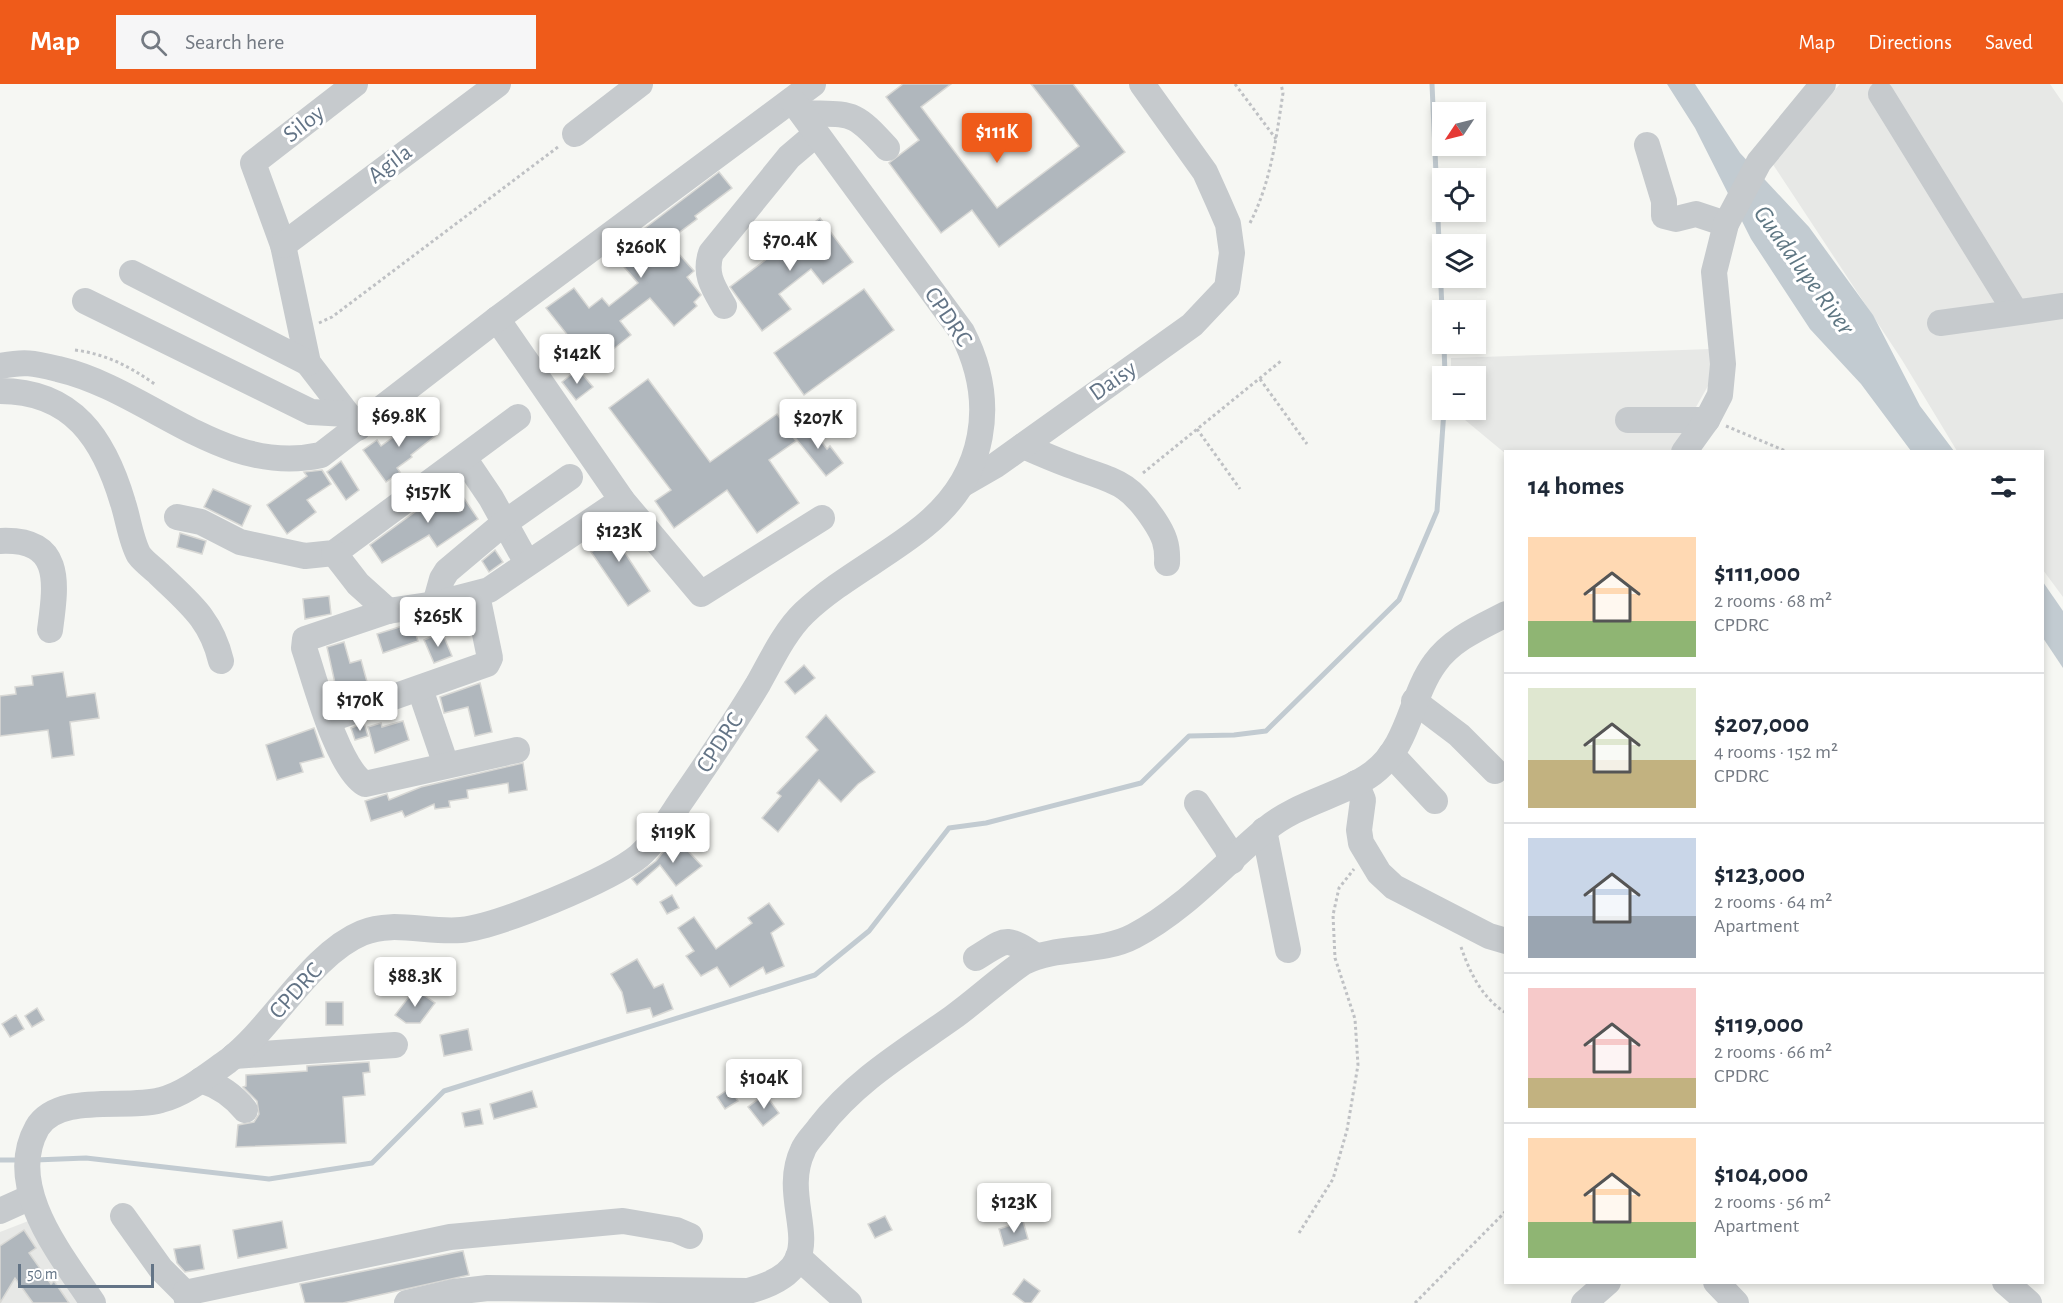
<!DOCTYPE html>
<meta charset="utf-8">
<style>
body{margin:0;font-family:"Alegreya Sans",sans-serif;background:#f6f6f7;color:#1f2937;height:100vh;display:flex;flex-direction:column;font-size:22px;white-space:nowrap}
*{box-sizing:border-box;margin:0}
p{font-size:20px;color:#747a83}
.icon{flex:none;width:33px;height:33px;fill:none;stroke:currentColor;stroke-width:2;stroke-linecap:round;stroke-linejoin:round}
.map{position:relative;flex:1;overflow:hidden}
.side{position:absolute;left:1504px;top:366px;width:540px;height:834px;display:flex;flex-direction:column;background:#fff;border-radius:0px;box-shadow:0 3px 9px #0003}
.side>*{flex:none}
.needle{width:39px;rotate:235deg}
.fabs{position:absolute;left:1432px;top:18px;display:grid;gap:12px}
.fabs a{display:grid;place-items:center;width:54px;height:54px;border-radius:0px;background:#fff;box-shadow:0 3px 9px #0003;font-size:30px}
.scale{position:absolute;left:18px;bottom:15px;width:136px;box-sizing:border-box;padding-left:6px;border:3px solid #637486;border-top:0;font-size:16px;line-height:21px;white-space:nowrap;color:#637486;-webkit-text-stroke:4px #fff;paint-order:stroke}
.price{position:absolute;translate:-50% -51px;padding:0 14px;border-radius:6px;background:#fff;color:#222;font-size:20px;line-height:39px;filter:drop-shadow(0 2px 3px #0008)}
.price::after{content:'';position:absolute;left:50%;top:36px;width:18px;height:14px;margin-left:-9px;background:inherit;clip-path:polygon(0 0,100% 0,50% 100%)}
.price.on{background:#ef5b1a;color:#fff}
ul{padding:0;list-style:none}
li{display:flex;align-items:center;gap:18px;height:150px;padding:0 24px}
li+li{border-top:2px solid #e0e1e3}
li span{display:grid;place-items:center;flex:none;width:168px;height:120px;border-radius:0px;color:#555}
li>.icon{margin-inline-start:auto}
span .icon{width:72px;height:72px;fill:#fffc;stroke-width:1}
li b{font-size:26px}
h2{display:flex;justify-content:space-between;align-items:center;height:72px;padding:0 24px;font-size:26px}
header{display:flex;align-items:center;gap:36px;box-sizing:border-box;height:84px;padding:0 30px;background:#ef5b1a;color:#fff}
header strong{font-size:28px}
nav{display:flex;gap:33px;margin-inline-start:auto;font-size:21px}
.search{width:420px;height:54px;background:#f6f6f7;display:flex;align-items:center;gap:15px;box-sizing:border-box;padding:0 21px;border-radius:0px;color:#747a83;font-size:22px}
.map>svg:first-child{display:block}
.built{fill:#e7e8e6}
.water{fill:#c2cbd1}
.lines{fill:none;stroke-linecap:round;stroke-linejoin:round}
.stream{stroke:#c2cbd1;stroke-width:5}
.building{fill:#b0b7bd;stroke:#d8d8d5;stroke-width:1.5}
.path{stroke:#bfc1c4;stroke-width:3;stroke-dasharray:3 3;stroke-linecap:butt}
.minor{stroke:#c6cacd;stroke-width:26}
.labels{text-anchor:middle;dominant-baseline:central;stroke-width:6;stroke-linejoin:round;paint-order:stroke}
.street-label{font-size:24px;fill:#637486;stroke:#fff}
.water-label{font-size:26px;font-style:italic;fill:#5f7783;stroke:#fff}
</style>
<header>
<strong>Map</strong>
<div class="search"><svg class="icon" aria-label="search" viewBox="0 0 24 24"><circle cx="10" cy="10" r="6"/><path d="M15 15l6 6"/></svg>Search here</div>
<nav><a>Map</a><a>Directions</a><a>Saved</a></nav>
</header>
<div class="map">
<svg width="2063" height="1219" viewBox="0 0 2063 1219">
<rect width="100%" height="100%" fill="#f6f7f3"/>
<g class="built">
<polygon points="1840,0 2050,0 2063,19 2063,513 2043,486 2043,368 1957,367 1902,276 1772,79"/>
<polygon points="1711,265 1709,300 1687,339 1676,367 1506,368 1506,370 1453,326 1476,326 1476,292 1451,292 1451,274"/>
<polygon points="31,1136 84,1219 0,1219 0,1148"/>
</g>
<g class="water">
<polygon points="1667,0 1695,0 1740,69 1809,143 1873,231 1920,322 1954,367 1911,367 1861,300 1810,245 1751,155 1695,44"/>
<polygon points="2043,498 2063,527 2063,584 2043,554"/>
</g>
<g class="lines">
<g class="stream">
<polyline points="1432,0 1443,248"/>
<polyline points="1444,260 1445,292"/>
<polyline points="0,1076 22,1076"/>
<polyline points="35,1076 86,1074 269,1095 372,1079 444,1007 815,891 869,847 949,744 986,739 1141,699 1189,652 1234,651 1266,647 1399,516 1437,427 1444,326"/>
</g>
</g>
<g class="building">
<polygon points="903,0 951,0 921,23 997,124 1079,62 1031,0 1073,0 1125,68 999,163 972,126 941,149 889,79 919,56 886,13"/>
<polygon points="719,88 732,104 695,132 697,135 672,154 675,156 670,160 694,187 687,193 701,211 694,218 697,222 674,242 650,214 620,237 631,251 592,282 546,224 574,204 589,224 602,214 609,222 627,208 638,199 612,169"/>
<polygon points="820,134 853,178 823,200 811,185 779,210 791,225 762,247 730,203"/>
<polygon points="864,205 894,246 804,311 774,269"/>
<polygon points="578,285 593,303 576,316 562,298"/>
<polygon points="648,295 710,378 777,330 796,357 769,376 799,419 757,449 727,406 674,444 655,417 671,406 609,324"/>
<polygon points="418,329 435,352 411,371 412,373 397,384 400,388 386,398 363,366 377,356 381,362 407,343 404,339"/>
<polygon points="808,340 827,365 830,362 843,379 826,392 793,351"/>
<polygon points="341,377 359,406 346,416 327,388"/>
<polygon points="322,386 331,400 307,416 316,428 287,450 267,421 307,392 304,388"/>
<polygon points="457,397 461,402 457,404 478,435 437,463 429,451 382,479 370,461"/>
<polygon points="213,405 251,422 242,442 204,423"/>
<polygon points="619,436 632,451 619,460 650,507 628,522 591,468 599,463 593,454"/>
<polygon points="180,449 206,457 202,470 177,463"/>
<polygon points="495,466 503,478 489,488 482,477"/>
<polygon points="329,512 331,530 305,535 303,515"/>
<polygon points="412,539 418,557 383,569 377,550"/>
<polygon points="442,548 452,572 434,579 424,556"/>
<polygon points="344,558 350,579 361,576 369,605 342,615 341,612 338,613 327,563"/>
<polygon points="804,581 815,594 795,610 785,598"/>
<polygon points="63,588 67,613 95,609 99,634 70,638 74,671 52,674 48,646 0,652 0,612 16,610 15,603 33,601 32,592"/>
<polygon points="480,599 492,648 475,652 468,623 444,629 440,613"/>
<polygon points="826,631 875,688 858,700 841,718 819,696 778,748 762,734 781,712 777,709 818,666 806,653"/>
<polygon points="403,637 409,656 375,669 368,643 381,639 382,643"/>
<polygon points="364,639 368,652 355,656 351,644"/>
<polygon points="314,644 324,673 300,679 303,688 277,696 266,661"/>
<polygon points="523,679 527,706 509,709 508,699 467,706 468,714 449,717 450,723 435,725 434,720 405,733 402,727 371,737 365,717 387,710 389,716 421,703"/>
<polygon points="675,753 702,782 676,802 660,781 637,801 632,795 656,777"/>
<polygon points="672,811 679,824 667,830 660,818"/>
<polygon points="769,819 784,840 771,849 784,882 766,890 763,883 730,903 717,883 701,892 686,872 694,867 678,844 694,833 716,865 752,839 748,834"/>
<polygon points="637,875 654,904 663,900 673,925 653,933 650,924 627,929 622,908 611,890"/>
<polygon points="415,905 435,919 420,939 406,939 395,931"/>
<rect x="326" y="918" width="17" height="23"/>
<polygon points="37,924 44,936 32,943 25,932"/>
<polygon points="16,931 24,945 10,953 2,940"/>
<polygon points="468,945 472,966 444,972 440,951"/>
<polygon points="369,978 370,988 363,989 365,1011 343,1013 346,1059 236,1063 238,1041 254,1038 259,1030 257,1017 243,1003 246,1002 246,991 307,987 307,982"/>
<polygon points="730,1004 738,1017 725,1025 717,1013"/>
<polygon points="532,1007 537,1023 494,1035 490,1020"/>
<polygon points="765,1010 779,1029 763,1042 748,1023"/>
<polygon points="480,1025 483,1040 465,1043 462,1029"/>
<polygon points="885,1132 892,1146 875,1154 868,1140"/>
<polygon points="282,1137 287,1164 238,1174 233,1146"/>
<polygon points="1023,1137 1028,1155 1004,1162 999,1145"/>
<polygon points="24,1146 36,1164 29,1169 51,1200 54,1197 69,1219 33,1219 15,1194 0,1219 0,1162"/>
<polygon points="200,1161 204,1185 185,1188 177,1179 174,1165"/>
<polygon points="463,1167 469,1191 343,1219 305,1219 300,1200"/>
<polygon points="1024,1195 1040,1207 1031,1219 1025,1219 1013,1210"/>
</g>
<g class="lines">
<g class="path">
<polyline points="1235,0 1276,55"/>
<path d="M1250 139C1271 98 1276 55 1283 9L1281 0"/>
<polyline points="319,239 332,233 558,63"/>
<path d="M75 266C106 270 131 283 156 301"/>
<polyline points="1260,295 1307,360"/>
<polyline points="1726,342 1788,368"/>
<polyline points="1197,345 1240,405"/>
<polyline points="1143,389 1281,277"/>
<path d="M1461 863C1470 889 1482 914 1506 929"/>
<polyline points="1299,1149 1333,1095 1347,1046 1358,981 1355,935 1335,874 1333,831 1339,804 1354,785"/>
<polyline points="1415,1219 1506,1127"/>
</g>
<g class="minor">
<polyline points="355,0 253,79 283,161 308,279 358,344"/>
<polyline points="1881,10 2015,227"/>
<path d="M802 29C852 31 852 25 887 64"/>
<polyline points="575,50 640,0"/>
<polyline points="1647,61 1664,117 1664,132 1676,135 1696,130 1726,140"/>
<polyline points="283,161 498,0"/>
<polyline points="132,189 308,279"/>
<polyline points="85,217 311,328 347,330"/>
<path d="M724 222C713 203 704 190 711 169L789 73 816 50"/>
<polyline points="497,235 622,416 701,510 822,434"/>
<polyline points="1940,239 2063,222"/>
<path d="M0 282C25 277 33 279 58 285 149 306 222 393 321 371L497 235 813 0"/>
<path d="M0 307C73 307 104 355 123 419 128 434 131 457 139 471 144 478 153 484 159 490 189 519 211 535 221 577"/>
<polyline points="1628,336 1707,336"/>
<path d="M1023 362C1040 369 1057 377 1075 383 1115 398 1128 397 1154 436 1164 451 1168 461 1167 479"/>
<polyline points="1684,368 1707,336 1720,311 1723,280 1714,188 1726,140 1759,78 1823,0"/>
<polyline points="464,374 491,414 527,479"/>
<polyline points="963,400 996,381 1192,241 1227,204 1232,169 1228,140 1218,117 1205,88 1142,0"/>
<polyline points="177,433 201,438 240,458 305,472 334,469 518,333"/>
<path d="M0 457C64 454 56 500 50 546"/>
<polyline points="334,469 358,500 388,527"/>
<polyline points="435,520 442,495 447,487 503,440 570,393"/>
<polyline points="420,605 446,681"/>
<polyline points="1414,617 1459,651 1495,687"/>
<polyline points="328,636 487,580 490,574 477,511"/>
<path d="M517 666 365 700C337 683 315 596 304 564L305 555 388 527 435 520 489 506 622 416"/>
<polyline points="1391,670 1435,717"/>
<polyline points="1356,699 1363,716 1359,746 1361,759 1379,789 1394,803 1489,852 1506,857"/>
<polyline points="1197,719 1227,764 1232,777"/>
<polyline points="1264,746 1288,866"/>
<path d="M976 874C1007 855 1004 851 1036 872"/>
<polyline points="234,972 395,961"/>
<path d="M201 996C220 1002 233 1011 245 1026"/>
<polyline points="0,1127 31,1113"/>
<polyline points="123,1132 161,1185 185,1209 188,1219"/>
<polyline points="798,1173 849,1219"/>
<polyline points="1716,1198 1736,1219"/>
<polyline points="2005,1198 2029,1219"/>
<polyline points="185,1209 450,1153 623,1137 676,1146 690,1152"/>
<path d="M93 1219C62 1172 4 1103 37 1044 58 1008 127 1026 161 1016 185 1010 208 991 228 977 273 943 311 870 362 849 392 836 428 849 461 846 499 842 610 796 639 772 656 757 669 735 681 717 708 678 734 640 758 600 771 577 785 547 804 529 840 495 886 473 924 442 986 392 998 318 962 248L792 16"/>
<path d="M407 1219 454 1208 488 1204 748 1207C844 1182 775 1124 803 1066 806 1058 814 1051 819 1044 855 997 904 968 952 934 977 916 999 895 1024 878 1058 861 1100 870 1134 852 1184 826 1223 781 1265 746 1298 718 1342 712 1373 689 1410 661 1410 613 1435 579 1452 555 1481 543 1506 530"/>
<polyline points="1584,1219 1608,1198"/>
</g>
</g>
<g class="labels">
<g class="street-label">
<text transform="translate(304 40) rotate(-38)">Siloy</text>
<text transform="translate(390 80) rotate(-37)">Agila</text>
<text transform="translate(948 233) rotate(56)">CPDRC</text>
<text transform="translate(1113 297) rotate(-35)">Daisy</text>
<text transform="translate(720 659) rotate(-57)">CPDRC</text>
<text transform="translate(296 907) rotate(-48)">CPDRC</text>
</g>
<g class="water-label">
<text transform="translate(1804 186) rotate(54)">Guadalupe River</text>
</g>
</g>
</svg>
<div class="fabs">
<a><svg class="needle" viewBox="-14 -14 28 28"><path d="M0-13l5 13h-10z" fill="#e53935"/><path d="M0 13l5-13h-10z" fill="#747a83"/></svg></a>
<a><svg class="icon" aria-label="locate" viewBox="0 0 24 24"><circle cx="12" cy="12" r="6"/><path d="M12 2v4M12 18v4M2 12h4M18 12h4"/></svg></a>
<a><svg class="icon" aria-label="layers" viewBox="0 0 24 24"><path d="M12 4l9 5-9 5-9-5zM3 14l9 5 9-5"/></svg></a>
<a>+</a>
<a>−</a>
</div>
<div class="scale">50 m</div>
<b class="price on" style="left:997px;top:80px">$111K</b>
<b class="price" style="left:790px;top:188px">$70.4K</b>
<b class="price" style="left:641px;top:195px">$260K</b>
<b class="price" style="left:577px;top:301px">$142K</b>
<b class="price" style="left:399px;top:364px">$69.8K</b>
<b class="price" style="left:818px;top:366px">$207K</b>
<b class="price" style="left:428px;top:440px">$157K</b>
<b class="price" style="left:619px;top:479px">$123K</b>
<b class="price" style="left:438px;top:564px">$265K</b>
<b class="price" style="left:360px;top:648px">$170K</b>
<b class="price" style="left:673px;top:780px">$119K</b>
<b class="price" style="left:415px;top:924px">$88.3K</b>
<b class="price" style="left:764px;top:1026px">$104K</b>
<b class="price" style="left:1014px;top:1150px">$123K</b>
<section class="side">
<h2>14 homes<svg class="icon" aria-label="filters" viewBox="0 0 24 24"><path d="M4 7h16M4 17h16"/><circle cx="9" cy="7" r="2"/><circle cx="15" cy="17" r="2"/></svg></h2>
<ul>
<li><span style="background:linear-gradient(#ffd9b3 70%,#8fb573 0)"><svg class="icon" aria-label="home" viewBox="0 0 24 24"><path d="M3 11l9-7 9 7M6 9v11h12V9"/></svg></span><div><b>$111,000</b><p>2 rooms · 68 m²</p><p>CPDRC</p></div></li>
<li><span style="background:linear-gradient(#dfe7d0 60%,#c2b280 0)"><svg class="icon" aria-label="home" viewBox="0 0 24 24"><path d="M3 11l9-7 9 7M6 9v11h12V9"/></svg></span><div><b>$207,000</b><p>4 rooms · 152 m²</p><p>CPDRC</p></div></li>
<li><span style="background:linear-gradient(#c9d6e8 65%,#9aa5b1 0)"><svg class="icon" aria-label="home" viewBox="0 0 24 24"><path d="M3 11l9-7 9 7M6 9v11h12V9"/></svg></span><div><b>$123,000</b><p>2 rooms · 64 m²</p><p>Apartment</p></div></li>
<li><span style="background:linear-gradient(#f6c9c9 75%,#c2b280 0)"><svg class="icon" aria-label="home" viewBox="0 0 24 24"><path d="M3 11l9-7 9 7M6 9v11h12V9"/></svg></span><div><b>$119,000</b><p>2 rooms · 66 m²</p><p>CPDRC</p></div></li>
<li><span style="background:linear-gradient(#ffd9b3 70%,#8fb573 0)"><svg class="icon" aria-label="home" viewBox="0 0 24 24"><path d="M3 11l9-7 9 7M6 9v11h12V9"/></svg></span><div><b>$104,000</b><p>2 rooms · 56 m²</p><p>Apartment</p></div></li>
</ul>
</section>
</div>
